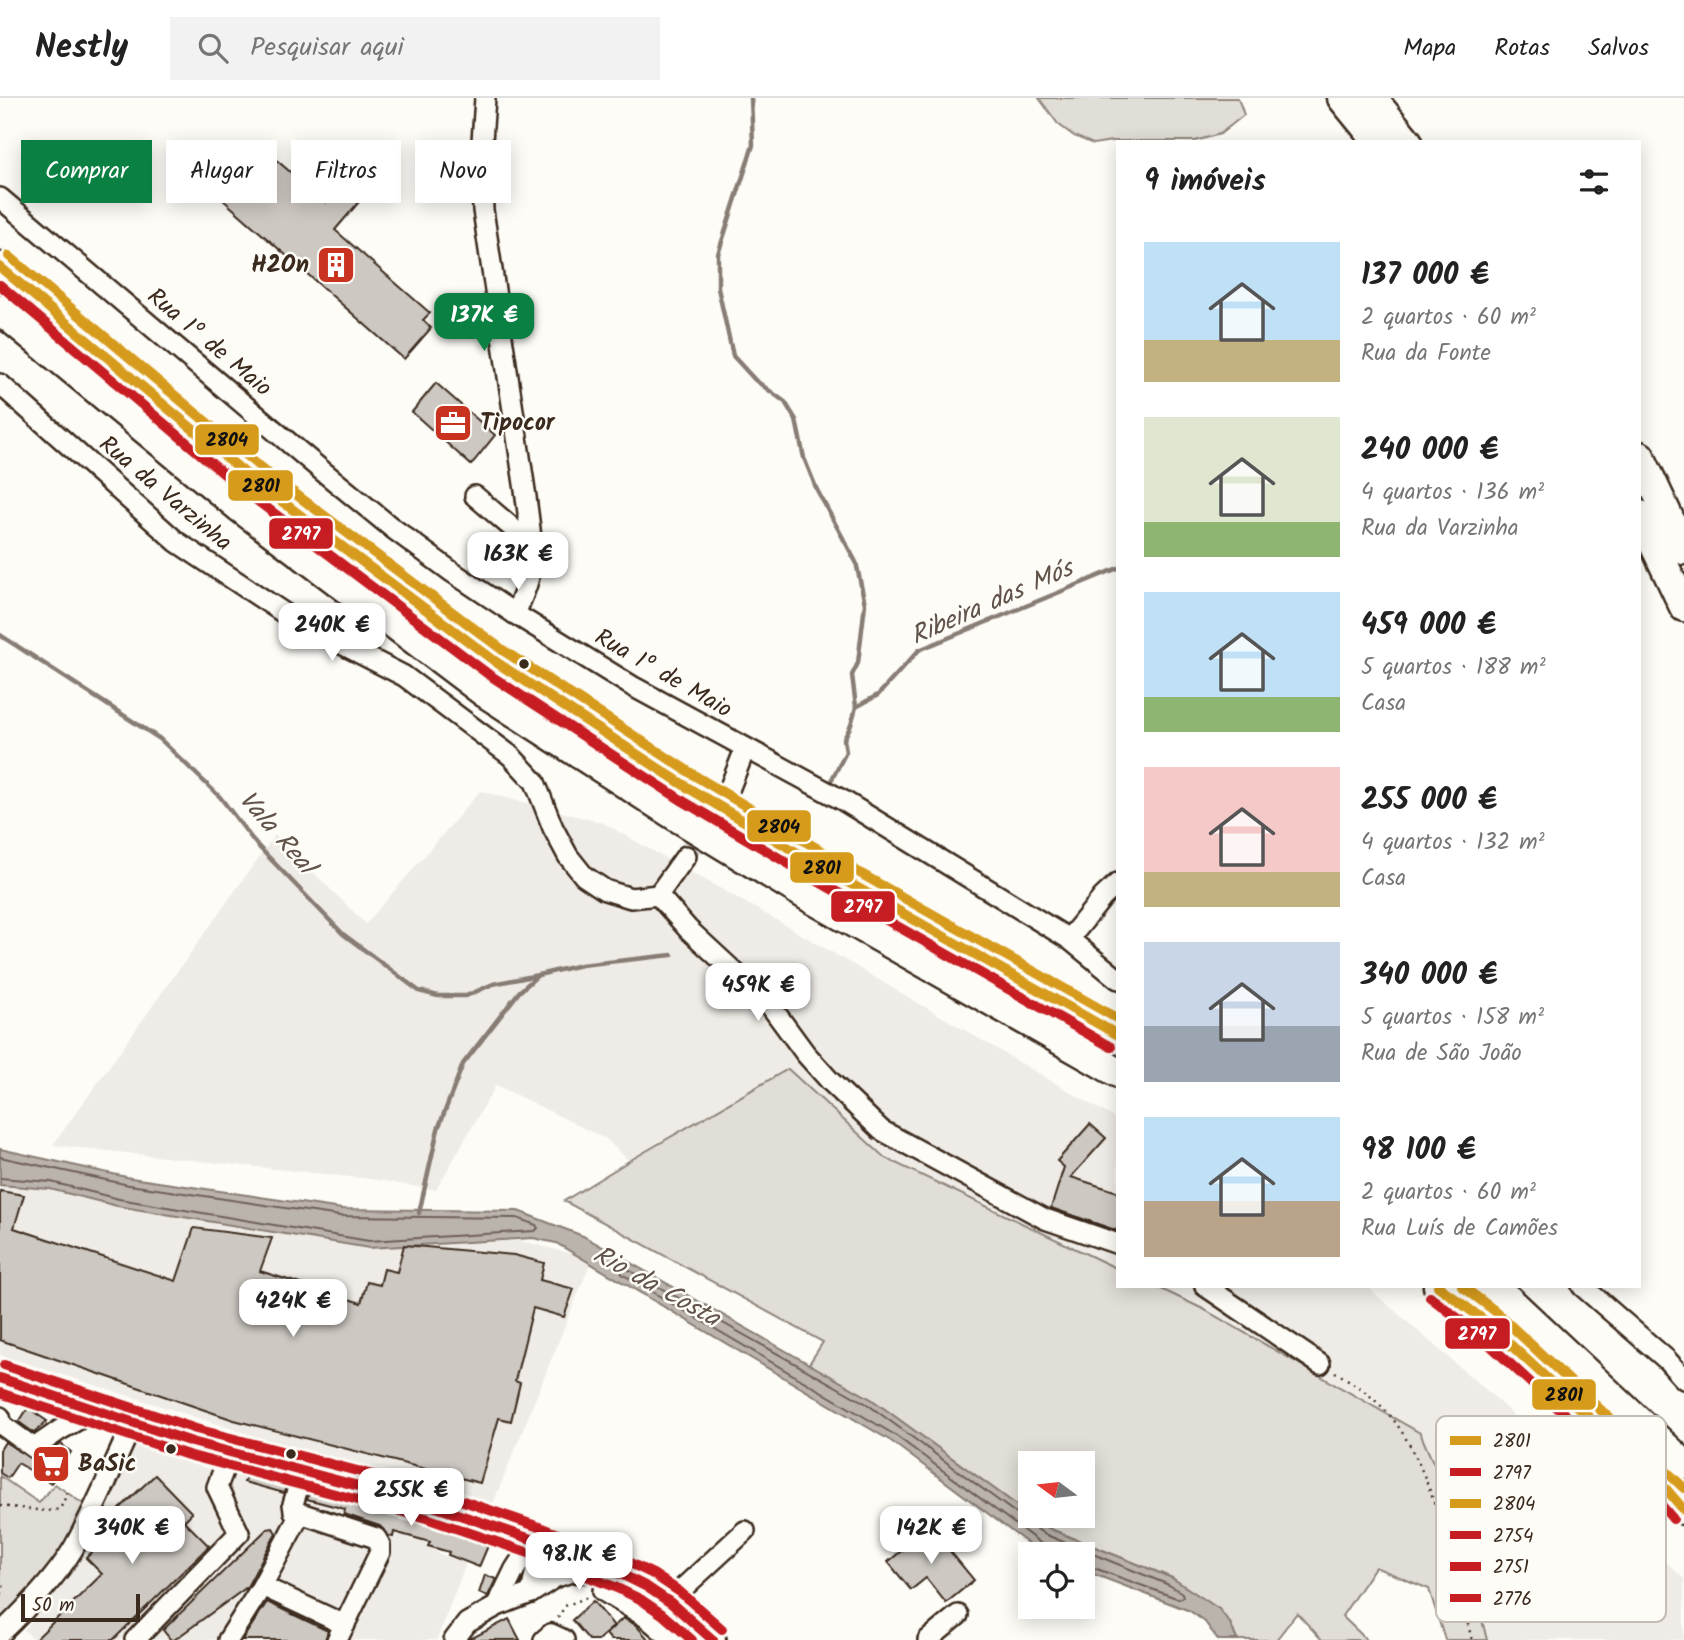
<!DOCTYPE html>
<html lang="pt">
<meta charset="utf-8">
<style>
body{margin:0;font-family:Kalam,sans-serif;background:#f2f2f2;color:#222;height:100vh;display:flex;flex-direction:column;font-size:26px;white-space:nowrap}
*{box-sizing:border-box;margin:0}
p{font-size:23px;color:#767676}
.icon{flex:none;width:38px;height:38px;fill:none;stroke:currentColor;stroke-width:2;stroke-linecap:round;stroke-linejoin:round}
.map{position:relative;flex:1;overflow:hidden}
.panel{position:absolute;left:1116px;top:42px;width:525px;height:1148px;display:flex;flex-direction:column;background:#fff;border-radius:0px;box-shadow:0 4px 18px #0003}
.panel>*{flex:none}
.top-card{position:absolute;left:21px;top:42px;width:665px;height:63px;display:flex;gap:14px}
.needle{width:46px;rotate:285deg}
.fabs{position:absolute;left:1018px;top:1353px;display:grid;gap:14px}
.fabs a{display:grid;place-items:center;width:77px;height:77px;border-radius:0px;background:#fff;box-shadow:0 4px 18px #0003;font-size:35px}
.scale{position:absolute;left:21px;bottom:18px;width:119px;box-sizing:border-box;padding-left:7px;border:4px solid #3b2a1e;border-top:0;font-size:19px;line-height:24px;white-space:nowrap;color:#3b2a1e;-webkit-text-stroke:5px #fdfcf7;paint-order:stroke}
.price{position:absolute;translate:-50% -60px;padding:0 16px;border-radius:14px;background:#fff;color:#222;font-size:23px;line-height:46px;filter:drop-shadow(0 2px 4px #0008)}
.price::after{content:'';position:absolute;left:50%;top:42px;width:21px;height:16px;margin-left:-10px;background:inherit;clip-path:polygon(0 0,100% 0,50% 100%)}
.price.active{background:#0b8043;color:#fff}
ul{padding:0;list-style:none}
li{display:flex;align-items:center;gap:21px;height:175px;padding:0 28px}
li span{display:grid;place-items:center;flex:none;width:196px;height:140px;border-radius:0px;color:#555}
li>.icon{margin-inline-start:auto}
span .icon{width:84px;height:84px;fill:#fffc;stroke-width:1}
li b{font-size:30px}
h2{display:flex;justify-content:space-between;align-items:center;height:84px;padding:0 28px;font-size:30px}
.chip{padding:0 24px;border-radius:0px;background:#fff;box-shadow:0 4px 18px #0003;font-size:24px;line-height:63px}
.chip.active{background:#0b8043;color:#fff}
header{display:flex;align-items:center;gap:42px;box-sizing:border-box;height:98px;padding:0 35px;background:#fff;border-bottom:2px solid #e0e0e0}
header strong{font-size:33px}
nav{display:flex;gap:38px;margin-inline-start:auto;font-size:24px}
.search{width:490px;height:63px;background:#f2f2f2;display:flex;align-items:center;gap:18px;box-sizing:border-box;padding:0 24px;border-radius:0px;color:#767676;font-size:26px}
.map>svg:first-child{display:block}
.built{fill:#efece7}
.green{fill:#e1ded7;stroke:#8e847a;stroke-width:2;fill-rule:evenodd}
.water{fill:#bbb4ad;stroke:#887d74;stroke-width:2}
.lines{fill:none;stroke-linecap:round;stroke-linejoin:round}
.shore{stroke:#6e6157;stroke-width:2}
.stream{stroke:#887d74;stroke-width:4.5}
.building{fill:#cdc8c2;stroke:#3b2a1e;stroke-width:2}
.minor-tunnel{stroke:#d6d2cc;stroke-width:19;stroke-dasharray:19 10;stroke-linecap:butt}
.minor-casing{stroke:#3b2a1e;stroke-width:24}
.major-casing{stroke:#3b2a1e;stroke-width:30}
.highway-casing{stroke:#3b2a1e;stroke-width:33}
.path{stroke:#3b2a1e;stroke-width:2.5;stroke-dasharray:2 5;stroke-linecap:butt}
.minor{stroke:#fdfcf7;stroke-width:19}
.major{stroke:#fdfcf7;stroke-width:24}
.highway{stroke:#fdfcf7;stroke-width:28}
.bus-1-casing{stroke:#fdfcf7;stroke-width:16}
.bus-2-casing{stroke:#fdfcf7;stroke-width:16}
.bus-3-casing{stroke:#fdfcf7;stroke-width:16}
.bus-4-casing{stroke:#fdfcf7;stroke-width:16}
.bus-5-casing{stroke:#fdfcf7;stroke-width:16}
.bus-6-casing{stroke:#fdfcf7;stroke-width:16}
.bus-1{stroke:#d69b1b;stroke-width:10}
.bus-2{stroke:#c61d23;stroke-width:10}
.bus-3{stroke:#d69b1b;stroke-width:10}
.bus-4{stroke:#c61d23;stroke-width:10}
.bus-5{stroke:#c61d23;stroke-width:10}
.bus-6{stroke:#c61d23;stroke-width:10}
.bus-dot{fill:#3b2a1e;stroke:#fdfcf7;stroke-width:2.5}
.labels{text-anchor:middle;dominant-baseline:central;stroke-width:5;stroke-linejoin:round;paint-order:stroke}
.poi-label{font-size:24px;font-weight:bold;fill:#3b2a1e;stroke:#fdfcf7;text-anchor:start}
.street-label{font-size:24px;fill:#3b2a1e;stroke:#fdfcf7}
.water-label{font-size:26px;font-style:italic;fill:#615349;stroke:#fdfcf7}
.key{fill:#fdfcf7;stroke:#c3bdb6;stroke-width:2}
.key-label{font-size:19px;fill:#3b2a1e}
.line-badge{stroke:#fdfcf7;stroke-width:2.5}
.badge-label{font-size:19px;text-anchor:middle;font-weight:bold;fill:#fff}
.pale-badge-label{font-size:19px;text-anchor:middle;font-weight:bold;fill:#111}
</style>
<header>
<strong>Nestly</strong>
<div class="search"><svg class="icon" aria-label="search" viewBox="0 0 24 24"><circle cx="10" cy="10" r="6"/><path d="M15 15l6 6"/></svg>Pesquisar aqui</div>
<nav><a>Mapa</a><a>Rotas</a><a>Salvos</a></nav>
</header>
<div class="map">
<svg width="1684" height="1542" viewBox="0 0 1684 1542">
<rect width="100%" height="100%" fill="#fdfcf7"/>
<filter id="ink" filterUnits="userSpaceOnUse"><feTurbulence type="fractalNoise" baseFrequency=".0143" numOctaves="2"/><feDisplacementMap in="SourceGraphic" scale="14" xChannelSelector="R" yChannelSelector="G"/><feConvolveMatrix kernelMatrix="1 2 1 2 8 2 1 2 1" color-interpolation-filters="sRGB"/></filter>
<g filter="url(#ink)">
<g class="built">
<polygon points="480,693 603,725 780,824 1118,1022 1118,1171 885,1060 788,971 629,1063 606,1041 496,987 436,1092 370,1081 53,1047 275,737 366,826"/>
<polygon points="0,1077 478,1132 592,1161 490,1413 0,1257"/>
<polygon points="1155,1188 1366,1188 1493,1298 1684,1481 1684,1542 1487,1542 1454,1411 1420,1335 1203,1211"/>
<polygon points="138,1343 447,1419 437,1455 466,1465 437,1542 34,1542 24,1532 67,1481 125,1363"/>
</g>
<g class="green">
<polygon points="1039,0 1238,0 1244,17 1220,36 1195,43 1112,43 1093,46 1074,38 1058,26"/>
<path d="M788 971 885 1060 1118 1171V1188H1155L1203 1211 1420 1335 1454 1411 1487 1542H1445L1429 1491 1375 1469 1342 1518 1367 1542H1322L1297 1515 1276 1542H1237L1230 1525 1172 1480 1048 1430 871 1301 809 1266 823 1244 564 1103 629 1063ZM1031 1365H1083V1418H1031Z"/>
<polygon points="0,1378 39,1405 55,1386 86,1408 65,1450 0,1523"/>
</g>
<polygon class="water" points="0,1051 131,1080 342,1111 518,1113 583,1138 871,1301 1048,1430 1172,1480 1219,1511 1230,1525 1237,1542 1218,1542 1205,1524 1190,1513 1083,1472 1083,1456 1042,1456 891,1343 556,1145 533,1140 369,1150 117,1108 50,1091 0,1087"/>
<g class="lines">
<g class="shore">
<polyline points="0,1059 129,1087 340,1118 517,1120 536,1127 538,1130 535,1133 369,1143 119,1101 51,1084 0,1080"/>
<polyline points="1046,1456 1043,1447 895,1337 622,1176 621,1171 625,1170 867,1306 1044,1436 1169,1487 1182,1495 1183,1499 1179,1501 1083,1466"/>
</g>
<g class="stream">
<polyline points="751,0 753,47 718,156 718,190 733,258 755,282 785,304 796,322 804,360 817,392 856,464 865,506 858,565 852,577 856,609 851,627 844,641 846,654 832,681"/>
<polyline points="0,537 160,641 220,699 256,746 343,836 419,893 438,898 466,898 493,886 538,877"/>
<polyline points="856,609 878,597 919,552 1118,470"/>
<polyline points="419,1115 438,1031 463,966 519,894 538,877 581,867 672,857"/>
</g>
</g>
<g class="building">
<polygon points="266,53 325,104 344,82 370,91 335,132 430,215 423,222 431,230 404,261 222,101 253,63 257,65"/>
<polygon points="436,285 495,337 471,367 412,314"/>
<polygon points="1090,1026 1106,1040 1071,1079 1118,1094 1118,1133 1051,1110 1064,1069 1057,1063"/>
<polygon points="0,1093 24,1097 14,1130 176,1183 194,1130 272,1140 260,1173 361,1205 367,1184 380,1187 384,1171 397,1174 404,1147 514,1157 544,1165 540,1182 574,1191 564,1219 533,1210 515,1283 520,1285 511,1323 499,1320 480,1385 234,1322 0,1242"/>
<polygon points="28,1310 47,1323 34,1335 19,1324"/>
<polygon points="5,1344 33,1362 41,1360 61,1346 71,1354 51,1385 18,1365 8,1380 0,1375 0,1352"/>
<polygon points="247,1374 287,1384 284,1395 244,1384"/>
<polygon points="155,1377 192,1415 184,1423 209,1448 113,1542 35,1542 102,1476 86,1460 123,1423 115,1415"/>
<polygon points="311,1391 426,1421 490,1443 479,1469 448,1457 449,1454 428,1448 430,1444 394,1434 393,1439 389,1438 380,1428 344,1416 345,1411 307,1401"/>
<polygon points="930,1429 974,1482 946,1505 926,1480 911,1492 888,1464"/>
<polygon points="273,1430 276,1435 247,1489 174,1542 171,1542 163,1532 267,1431"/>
<polygon points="485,1477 496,1481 488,1498 479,1495"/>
<polygon points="593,1503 614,1528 598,1542 589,1542 572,1522"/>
<polygon points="267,1504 328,1533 325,1542 242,1542"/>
<polygon points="623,1520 636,1527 649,1542 611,1542 606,1536"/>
<polygon points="509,1521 520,1542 469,1542 470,1541"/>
</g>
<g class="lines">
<polyline class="minor-tunnel" points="686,758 725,697"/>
<g class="minor-casing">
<g id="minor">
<path d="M485 0 481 58 483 112 526 399C529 425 535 454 529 479 526 492 520 504 515 516"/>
<polyline points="0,100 320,371 391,429 452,474 515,516 632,588 844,703 1069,841 1118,881"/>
<polyline points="0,286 177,444 293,521 404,578 511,658 535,684 553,730 568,758 584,778 605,792 631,800 658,797"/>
<polyline points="475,398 531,446"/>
<polyline points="730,689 745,651"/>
<polyline points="658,797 688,831 769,906 805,955 830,983 881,1032 1045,1121 1118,1146"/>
<polyline points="658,797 686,758"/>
<polyline points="1069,841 1103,799 1118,785"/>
<polyline points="1205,1188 1320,1266"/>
<polyline points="1582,1188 1667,1262 1684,1281"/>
<polyline points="0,1319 2,1327 34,1350 60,1332 95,1312"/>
<polyline points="303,1374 293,1406 294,1413 376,1440 380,1447 380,1454 337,1542"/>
<polyline points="262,1488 345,1527"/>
<polyline points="603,1493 646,1519 673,1542"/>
<polyline points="531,1495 536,1472 534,1442"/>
<polyline points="669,1503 745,1433"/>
<polyline points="497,1508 515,1471 534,1442"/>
<path d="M0 1536C25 1512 55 1481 73 1451 96 1410 113 1367 133 1325"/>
<polyline points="135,1542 239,1435 217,1389 230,1355"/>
<polyline points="228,1542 262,1488 300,1416"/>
<polyline points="454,1542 467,1525 497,1508 531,1495 554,1480 571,1474 607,1475"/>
<polyline points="544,1542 551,1536 564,1542"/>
<polyline points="928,1542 958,1517"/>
</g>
</g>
<g class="major-casing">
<polyline id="major" points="0,1280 192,1344 430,1407 534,1442 623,1477 647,1489 671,1505 713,1542"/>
</g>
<g class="highway-casing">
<g id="highway">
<polyline points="1342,0 1378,44"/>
<polyline points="1372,0 1408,44"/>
<polyline points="0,169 252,381 496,564 690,691 828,773 1118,937"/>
<polyline points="0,212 239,409 485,595 677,719 812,801 1118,975"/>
<polyline points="1640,358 1684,452"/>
<polyline points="1640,417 1684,509"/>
<polyline points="1438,1188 1485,1223 1666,1391 1684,1412"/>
<polyline points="1492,1188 1508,1201 1684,1366"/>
</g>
</g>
<g class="path">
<path d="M1335 1274C1353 1284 1372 1298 1386 1313 1432 1363 1455 1476 1472 1542"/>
<polyline points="0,1408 47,1413 60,1411 69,1392"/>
<polyline points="0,1481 3,1491 0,1501"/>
<polyline points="558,1520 565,1508 588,1499"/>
</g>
<use href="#minor" class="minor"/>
<use href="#major" class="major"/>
<use href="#highway" class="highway"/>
<g class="bus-1-casing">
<g id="bus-1">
<polyline points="0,169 252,381 496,564 690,691 828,773 1118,937"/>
<polyline points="1438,1188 1485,1223 1666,1391 1684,1412"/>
</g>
</g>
<g class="bus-2-casing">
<g id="bus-2">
<polyline points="0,187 243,392 488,576 683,703 821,785 1111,949"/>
<polyline points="1430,1199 1476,1234 1656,1401 1673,1421"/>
</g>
</g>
<g class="bus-3-casing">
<g id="bus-3">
<polyline points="9,158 261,370 504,553 697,679 835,761 1118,921"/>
<polyline points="1462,1188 1495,1213 1684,1390"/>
</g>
</g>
<g class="bus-4-casing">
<polyline id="bus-4" points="0,1280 192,1344 430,1407 534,1442 623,1477 647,1489 671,1505 713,1542"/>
</g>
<g class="bus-5-casing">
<polyline id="bus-5" points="0,1295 188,1357 426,1420 529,1455 617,1490 640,1501 662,1516 692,1542"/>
</g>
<g class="bus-6-casing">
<polyline id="bus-6" points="4,1267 196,1331 434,1393 539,1429 628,1464 653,1476 680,1494 722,1531"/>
</g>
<use href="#bus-1" class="bus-1"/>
<use href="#bus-2" class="bus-2"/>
<use href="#bus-3" class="bus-3"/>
<use href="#bus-4" class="bus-4"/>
<use href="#bus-5" class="bus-5"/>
<use href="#bus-6" class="bus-6"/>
</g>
</g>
<defs>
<g id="building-square" transform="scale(2.0125)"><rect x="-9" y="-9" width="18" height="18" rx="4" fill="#c8321e" stroke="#fdfcf7"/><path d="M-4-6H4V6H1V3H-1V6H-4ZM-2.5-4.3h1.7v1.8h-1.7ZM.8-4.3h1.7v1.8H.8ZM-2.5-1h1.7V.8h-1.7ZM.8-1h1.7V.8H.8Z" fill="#fff"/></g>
<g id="office-square" transform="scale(2.0125)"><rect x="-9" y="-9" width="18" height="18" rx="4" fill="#c8321e" stroke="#fdfcf7"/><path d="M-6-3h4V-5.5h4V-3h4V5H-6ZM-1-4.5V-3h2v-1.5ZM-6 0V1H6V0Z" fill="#fff"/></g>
<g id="supermarket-square" transform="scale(2.0125)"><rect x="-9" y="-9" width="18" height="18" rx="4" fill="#c8321e" stroke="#fdfcf7"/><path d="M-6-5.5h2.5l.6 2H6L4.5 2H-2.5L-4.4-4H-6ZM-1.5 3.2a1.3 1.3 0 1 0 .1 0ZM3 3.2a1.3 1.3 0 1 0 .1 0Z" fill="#fff"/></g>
</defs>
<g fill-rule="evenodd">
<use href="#building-square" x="336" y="167"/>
<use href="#office-square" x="453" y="325"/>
<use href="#supermarket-square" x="51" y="1366"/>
</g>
<g class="bus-dot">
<circle cx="524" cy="566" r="6"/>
<circle cx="171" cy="1351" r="6"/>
<circle cx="291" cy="1356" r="6"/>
</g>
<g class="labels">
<g class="poi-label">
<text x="309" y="167" text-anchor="end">H2On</text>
<text x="480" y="325">Tipocor</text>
<text x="78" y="1366">BaSic</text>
</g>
<g class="street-label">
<text transform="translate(209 245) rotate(40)">Rua 1º de Maio</text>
<text transform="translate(165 396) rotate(40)">Rua da Varzinha</text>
<text transform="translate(663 576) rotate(30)">Rua 1º de Maio</text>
</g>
<g class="water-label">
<text transform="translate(992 505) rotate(-24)">Ribeira das Mós</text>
<text transform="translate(276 735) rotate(49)">Vala Real</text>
<text transform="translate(656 1189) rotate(29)">Rio da Costa</text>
</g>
</g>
<rect x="1436" y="1318" width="230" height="206" rx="10" class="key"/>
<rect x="1450" y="1338" width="31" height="9" fill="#d69b1b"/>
<rect x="1450" y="1370" width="31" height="8" fill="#c61d23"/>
<rect x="1450" y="1401" width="31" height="9" fill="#d69b1b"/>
<rect x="1450" y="1433" width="31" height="8" fill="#c61d23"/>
<rect x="1450" y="1464" width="31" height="9" fill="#c61d23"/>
<rect x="1450" y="1496" width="31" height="8" fill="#c61d23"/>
<g class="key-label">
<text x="1493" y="1349">2801</text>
<text x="1493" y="1381">2797</text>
<text x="1493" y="1412">2804</text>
<text x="1493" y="1444">2754</text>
<text x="1493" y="1475">2751</text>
<text x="1493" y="1507">2776</text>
</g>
<g class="line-badge">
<rect x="194" y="325" width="66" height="33" rx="7" fill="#d69b1b"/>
<rect x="227" y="371" width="67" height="33" rx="7" fill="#d69b1b"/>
<rect x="268" y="419" width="66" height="33" rx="7" fill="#c61d23"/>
<rect x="746" y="711" width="66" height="34" rx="7" fill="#d69b1b"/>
<rect x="789" y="753" width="66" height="33" rx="7" fill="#d69b1b"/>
<rect x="830" y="792" width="66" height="33" rx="7" fill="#c61d23"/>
<rect x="1444" y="1219" width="67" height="33" rx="7" fill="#c61d23"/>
<rect x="1531" y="1280" width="66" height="33" rx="7" fill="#d69b1b"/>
</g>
<g class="badge-label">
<text x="301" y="442">2797</text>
<text x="863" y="815">2797</text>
<text x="1477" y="1242">2797</text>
</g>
<g class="pale-badge-label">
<text x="227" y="348">2804</text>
<text x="261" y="394">2801</text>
<text x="779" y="735">2804</text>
<text x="822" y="776">2801</text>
<text x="1564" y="1303">2801</text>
</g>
</svg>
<div class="fabs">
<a><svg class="needle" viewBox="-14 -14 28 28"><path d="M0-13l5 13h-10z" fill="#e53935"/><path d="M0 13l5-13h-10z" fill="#767676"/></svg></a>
<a><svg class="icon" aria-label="locate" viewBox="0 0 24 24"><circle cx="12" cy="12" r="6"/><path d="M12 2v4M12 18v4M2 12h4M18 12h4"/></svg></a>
</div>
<div class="scale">50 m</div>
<b class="price active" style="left:484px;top:255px">137K €</b>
<b class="price" style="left:518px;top:494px">163K €</b>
<b class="price" style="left:332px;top:565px">240K €</b>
<b class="price" style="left:758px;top:925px">459K €</b>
<b class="price" style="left:293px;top:1241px">424K €</b>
<b class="price" style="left:411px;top:1430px">255K €</b>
<b class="price" style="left:132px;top:1468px">340K €</b>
<b class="price" style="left:931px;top:1468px">142K €</b>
<b class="price" style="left:579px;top:1494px">98.1K €</b>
<div class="top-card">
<a class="chip active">Comprar</a>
<a class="chip">Alugar</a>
<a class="chip">Filtros</a>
<a class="chip">Novo</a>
</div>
<section class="panel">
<h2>9 imóveis<svg class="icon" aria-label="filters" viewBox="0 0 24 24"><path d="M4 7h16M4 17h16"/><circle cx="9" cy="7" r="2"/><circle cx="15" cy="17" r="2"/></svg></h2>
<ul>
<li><span style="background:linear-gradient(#bfe0f5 70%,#c2b280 0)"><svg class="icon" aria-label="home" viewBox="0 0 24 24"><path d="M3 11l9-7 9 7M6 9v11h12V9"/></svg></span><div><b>137 000 €</b><p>2 quartos · 60 m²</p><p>Rua da Fonte</p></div></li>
<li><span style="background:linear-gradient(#dfe7d0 75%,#8fb573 0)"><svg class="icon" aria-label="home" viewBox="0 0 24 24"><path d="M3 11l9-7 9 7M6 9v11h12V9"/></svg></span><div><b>240 000 €</b><p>4 quartos · 136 m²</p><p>Rua da Varzinha</p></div></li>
<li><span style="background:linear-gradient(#bfe0f5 75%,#8fb573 0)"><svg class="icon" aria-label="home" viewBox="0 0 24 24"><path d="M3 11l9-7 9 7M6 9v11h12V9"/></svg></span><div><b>459 000 €</b><p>5 quartos · 188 m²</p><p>Casa</p></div></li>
<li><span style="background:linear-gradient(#f6c9c9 75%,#c2b280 0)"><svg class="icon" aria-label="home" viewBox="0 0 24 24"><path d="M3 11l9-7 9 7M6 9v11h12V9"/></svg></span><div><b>255 000 €</b><p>4 quartos · 132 m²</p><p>Casa</p></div></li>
<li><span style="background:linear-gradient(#c9d6e8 60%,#9aa5b1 0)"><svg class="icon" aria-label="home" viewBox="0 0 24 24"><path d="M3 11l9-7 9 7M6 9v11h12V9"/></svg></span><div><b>340 000 €</b><p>5 quartos · 158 m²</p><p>Rua de São João</p></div></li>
<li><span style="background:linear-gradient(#bfe0f5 60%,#b9a48a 0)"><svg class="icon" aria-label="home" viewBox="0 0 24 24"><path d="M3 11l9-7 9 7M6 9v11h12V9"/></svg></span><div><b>98 100 €</b><p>2 quartos · 60 m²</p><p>Rua Luís de Camões</p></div></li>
</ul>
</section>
</div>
